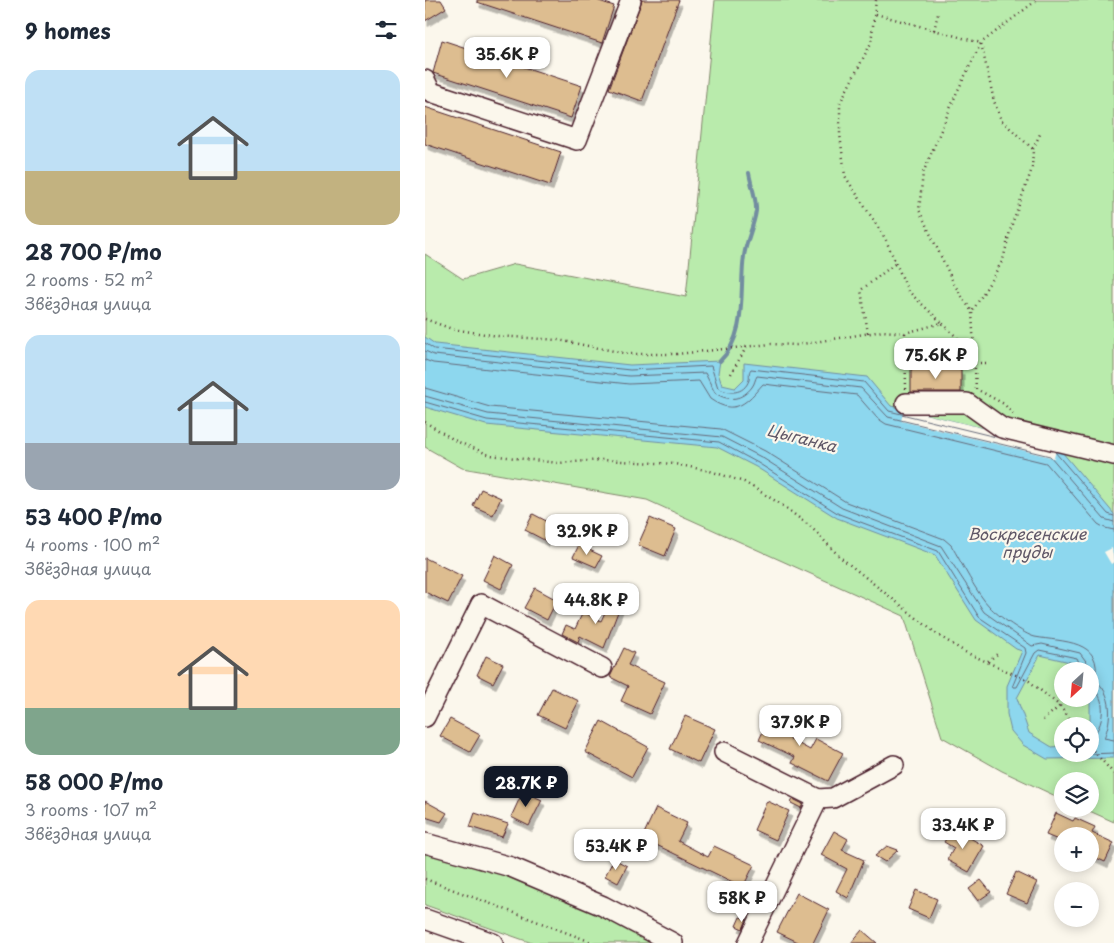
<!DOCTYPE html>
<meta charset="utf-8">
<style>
body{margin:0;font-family:"Playpen Sans",sans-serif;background:#f6f6f7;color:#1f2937;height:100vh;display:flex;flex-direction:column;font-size:19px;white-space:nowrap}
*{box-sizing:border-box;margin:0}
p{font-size:16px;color:#747a83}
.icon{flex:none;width:28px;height:28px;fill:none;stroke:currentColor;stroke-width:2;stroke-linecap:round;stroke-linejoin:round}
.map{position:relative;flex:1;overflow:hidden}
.drawer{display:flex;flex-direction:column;background:#fff;width:425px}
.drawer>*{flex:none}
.needle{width:32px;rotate:206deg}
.buttons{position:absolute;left:629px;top:662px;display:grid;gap:10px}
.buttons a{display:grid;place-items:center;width:45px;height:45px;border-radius:50%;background:#fff;box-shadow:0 2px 12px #0003;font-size:25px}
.price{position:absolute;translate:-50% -42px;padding:0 11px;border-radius:10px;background:#fff;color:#222;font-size:16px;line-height:32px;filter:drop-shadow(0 1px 2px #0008)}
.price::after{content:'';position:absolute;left:50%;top:30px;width:15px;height:11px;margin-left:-8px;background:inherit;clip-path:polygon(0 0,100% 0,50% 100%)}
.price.current{background:#111827;color:#fff}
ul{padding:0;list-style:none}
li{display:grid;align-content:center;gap:10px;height:265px;padding:0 25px}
li span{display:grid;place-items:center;height:155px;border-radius:15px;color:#555}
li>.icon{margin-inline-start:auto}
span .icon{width:90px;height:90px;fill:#fffc;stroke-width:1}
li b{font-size:21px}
h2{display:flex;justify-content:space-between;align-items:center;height:60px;padding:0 25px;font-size:21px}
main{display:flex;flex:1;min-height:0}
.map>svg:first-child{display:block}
.green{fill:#b9ebac;stroke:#82856c;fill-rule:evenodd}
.water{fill:#8dd7ee;stroke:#728da0;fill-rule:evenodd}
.pier{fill:#fbf7ec}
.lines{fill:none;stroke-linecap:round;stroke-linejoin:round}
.shore{stroke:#656979;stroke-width:1}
.stream{stroke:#728da0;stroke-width:4}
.building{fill:#ddbd90;stroke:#4a1f2b;filter:url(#shadow)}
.minor-casing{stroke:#4a1f2b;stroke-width:22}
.path{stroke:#4a1f2b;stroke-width:2.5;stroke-dasharray:1 4;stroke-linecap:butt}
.minor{stroke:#fbf7ec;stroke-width:19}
.labels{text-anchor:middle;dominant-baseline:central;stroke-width:4.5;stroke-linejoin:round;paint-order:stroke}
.water-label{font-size:16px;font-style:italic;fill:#5e5666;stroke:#fbf7ec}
</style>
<main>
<section class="drawer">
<h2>9 homes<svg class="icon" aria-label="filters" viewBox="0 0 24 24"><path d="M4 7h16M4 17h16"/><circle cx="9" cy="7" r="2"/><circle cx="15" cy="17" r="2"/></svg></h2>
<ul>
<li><span style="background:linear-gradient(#bfe0f5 65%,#c2b280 0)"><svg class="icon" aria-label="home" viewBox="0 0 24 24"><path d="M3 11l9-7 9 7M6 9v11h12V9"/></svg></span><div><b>28 700 ₽/mo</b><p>2 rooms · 52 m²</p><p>Звёздная улица</p></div></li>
<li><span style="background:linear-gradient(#bfe0f5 70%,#9aa5b1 0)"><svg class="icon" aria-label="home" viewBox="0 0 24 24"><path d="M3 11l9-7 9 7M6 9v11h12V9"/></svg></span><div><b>53 400 ₽/mo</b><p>4 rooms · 100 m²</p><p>Звёздная улица</p></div></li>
<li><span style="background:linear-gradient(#ffd9b3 70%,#7fa58c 0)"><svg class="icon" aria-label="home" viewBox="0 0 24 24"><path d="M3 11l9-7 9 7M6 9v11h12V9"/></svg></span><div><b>58 000 ₽/mo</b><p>3 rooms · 107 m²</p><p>Звёздная улица</p></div></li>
</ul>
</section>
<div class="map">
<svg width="689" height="943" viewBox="0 0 689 943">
<defs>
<filter id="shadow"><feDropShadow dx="3" dy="5.5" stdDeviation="0" flood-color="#0004"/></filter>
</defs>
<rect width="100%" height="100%" fill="#fbf7ec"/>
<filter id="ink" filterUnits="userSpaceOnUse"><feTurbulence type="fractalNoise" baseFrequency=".02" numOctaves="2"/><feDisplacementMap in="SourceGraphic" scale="10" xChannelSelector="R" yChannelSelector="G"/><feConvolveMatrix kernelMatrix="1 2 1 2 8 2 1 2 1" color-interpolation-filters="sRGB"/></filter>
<g filter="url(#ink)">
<g class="green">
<path d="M290 0H689V822L660 809H665V781H638L637 799 577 771 517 737 479 616 222 500 37 468 0 447V254L38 279 90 264 261 297ZM638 671H665V699H638ZM638 726H665V754H638Z"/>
<polygon points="0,847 127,889 234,943 107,943 0,905"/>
</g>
<path class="water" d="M0 337 10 344 205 365 295 361 293 373 297 385 310 388 319 379V363L442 377 466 406 632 446 689 514V758L622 759 598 745 586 731 582 714V686L597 651 591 649 551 620 510 555 412 518 331 467 292 447 61 425 0 407ZM615 655 649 663 654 671H665V723L662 726H665V754H638L637 746 627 747 604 733 592 698Z"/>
<g class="pier">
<polygon points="479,409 632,446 629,458 476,421"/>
<polygon points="687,548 689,562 686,564 679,552"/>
</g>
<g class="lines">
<g class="shore">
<path d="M0 343 9 349 205 370 286 366 293 388C303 394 319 395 324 380 325 375 323 373 326 369L439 382 464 411 571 437"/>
<path d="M0 351 9 355 204 376 280 373 290 393C304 402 317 400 327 387 330 383 330 379 332 376L436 388 463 417 625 456 679 519 689 522"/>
<path d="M0 360 8 363 204 384 274 381 285 399C311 417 322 402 338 384L432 395 452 418 461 424 621 463 673 524 680 528 689 530"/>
<path d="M0 388 65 407 296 429 340 451 421 502 519 539 526 545C537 563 551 593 565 607 572 615 600 635 610 637 637 642 679 639 670 680 688 694 687 719 679 738L689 740"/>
<polyline points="0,396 63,414 297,437 336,457 417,508 516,546 559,612 607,646 617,644 655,653 663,664 665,671"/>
<polyline points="0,402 62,420 294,442 333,463 414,514 513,551 554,617 600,648 601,653 588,685 589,687 592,687 610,653 614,650 652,658 658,671"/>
<polyline points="630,452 683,514 689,516"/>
<path d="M665 688C683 693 680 730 665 737"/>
<polyline points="638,752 640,755 689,753"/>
</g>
<path class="stream" d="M295 361C323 334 314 290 319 256 321 241 329 226 331 211 332 200 326 185 324 173"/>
</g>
<g class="building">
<polygon points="0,0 16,0 21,8 0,21"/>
<polygon points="52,0 171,0 189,6 177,43 52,2"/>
<polygon points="217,0 254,0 217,101 184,89"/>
<polygon points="17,40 157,86 146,118 8,73"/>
<polygon points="0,107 136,152 125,185 0,144"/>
<rect x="486" y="369" width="50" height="23"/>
<polygon points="56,489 76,498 68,515 48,506"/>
<polygon points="108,514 129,525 121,541 100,530"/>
<polygon points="225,518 251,529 240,556 213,545"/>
<polygon points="154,545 177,556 171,567 148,557"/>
<polygon points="70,555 88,565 76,589 58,580"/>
<polygon points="0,558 37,576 23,603 0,592"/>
<polygon points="110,588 132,600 122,620 99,608"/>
<polygon points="188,595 198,599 179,648 155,636 153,642 137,634 141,625 150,629 158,612 176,621"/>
<polygon points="199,648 209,653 203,665 240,682 225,714 196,701 203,686 185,677"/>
<polygon points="61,656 78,664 68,683 52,675"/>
<polygon points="127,688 154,701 140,728 113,715"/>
<polygon points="348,710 373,722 365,739 385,750 391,739 418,753 403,781 367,763 370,757 334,740"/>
<polygon points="260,716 290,729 274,763 245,749"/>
<polygon points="25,719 55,735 45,752 15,736"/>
<polygon points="176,721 223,747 207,777 160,752"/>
<polygon points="98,791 117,800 104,826 86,817"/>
<polygon points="368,799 378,804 376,808 366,803"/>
<polygon points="0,801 22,813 16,822 0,817"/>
<polygon points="342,801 364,811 351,840 329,830"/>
<polygon points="231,808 262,823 253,841 283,857 289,846 329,865 318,887 217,838"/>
<polygon points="50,813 83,824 77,837 45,827"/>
<polygon points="631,813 648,821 650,818 670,827 667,833 689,843 680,862 665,855 665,836 638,836 638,842 621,835"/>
<polygon points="528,828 559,846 544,872 522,860 529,848 519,842"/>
<polygon points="409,831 423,839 417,850 439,860 423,898 411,891 422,869 396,855"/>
<polygon points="462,846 473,850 460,862 450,856"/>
<polygon points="189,859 202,866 193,883 180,876"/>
<polygon points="591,872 612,882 602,903 581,894"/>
<polygon points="556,880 566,892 553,901 544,889"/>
<polygon points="491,890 512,899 504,918 483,909"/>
<polygon points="372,893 404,910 388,943 375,943 352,932"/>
<polygon points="315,917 322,919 318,929 311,926"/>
<polygon points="437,930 452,943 426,943"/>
</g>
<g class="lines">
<g class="minor-casing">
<g id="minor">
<polyline points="0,80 6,92 152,140 206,0"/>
<polyline points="481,403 542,403 577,428 689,455"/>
<polyline points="0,717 56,604 177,668"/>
<polyline points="299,752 393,799 323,943"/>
<polyline points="393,799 408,798 469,765"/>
<polyline points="0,843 86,867 178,906 248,943"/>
<polyline points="0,919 68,943"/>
</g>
</g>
<g class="path">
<polyline points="451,0 446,43 415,103 415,134 420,176 460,238 483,291 517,323"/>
<polyline points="451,14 556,43 569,101 576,120 608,149 607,169 586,227 578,260 547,312"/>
<polyline points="509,30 513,14"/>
<polyline points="608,149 616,132"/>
<polyline points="0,319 27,329 73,336 133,340 204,354 252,354 346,344 371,345 458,331 480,333 517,323 550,355"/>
<polyline points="443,333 436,290 471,263"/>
<polyline points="480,333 481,389"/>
<polyline points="550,363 561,363"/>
<polyline points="306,374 322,346"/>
<polyline points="551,389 547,312 529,284 494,210 498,173 532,92 556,43 612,0"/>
<polyline points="555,391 579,404 589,415"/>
<polyline points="0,422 31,441 65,455 133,463 177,460 250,464 285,471 319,482 354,503 386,527 415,557 513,635 540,652 604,681 635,706 649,726"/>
<polyline points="563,661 575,652"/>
<polyline points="618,720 635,706"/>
<polyline points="665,747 689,774"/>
<polyline points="0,879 169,943"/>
</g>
<use href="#minor" class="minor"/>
</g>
</g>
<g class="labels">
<g class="water-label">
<text transform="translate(377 437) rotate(14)">Цыганка</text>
<text x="602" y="533">Воскресенские<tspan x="602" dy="18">пруды</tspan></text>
</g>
</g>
</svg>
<div class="buttons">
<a><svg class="needle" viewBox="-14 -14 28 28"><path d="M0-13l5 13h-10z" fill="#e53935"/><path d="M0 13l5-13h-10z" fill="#747a83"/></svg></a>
<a><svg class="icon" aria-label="locate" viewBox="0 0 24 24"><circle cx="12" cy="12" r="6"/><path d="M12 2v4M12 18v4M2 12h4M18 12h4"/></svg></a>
<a><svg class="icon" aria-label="layers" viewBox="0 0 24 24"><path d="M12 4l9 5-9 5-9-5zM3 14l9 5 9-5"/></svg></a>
<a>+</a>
<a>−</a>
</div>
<b class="price" style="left:82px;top:79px">35.6K ₽</b>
<b class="price" style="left:511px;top:380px">75.6K ₽</b>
<b class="price" style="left:162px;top:556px">32.9K ₽</b>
<b class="price" style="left:171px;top:625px">44.8K ₽</b>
<b class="price" style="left:375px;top:747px">37.9K ₽</b>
<b class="price current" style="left:101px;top:808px">28.7K ₽</b>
<b class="price" style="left:538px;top:850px">33.4K ₽</b>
<b class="price" style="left:191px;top:871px">53.4K ₽</b>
<b class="price" style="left:317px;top:923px">58K ₽</b>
</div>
</main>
